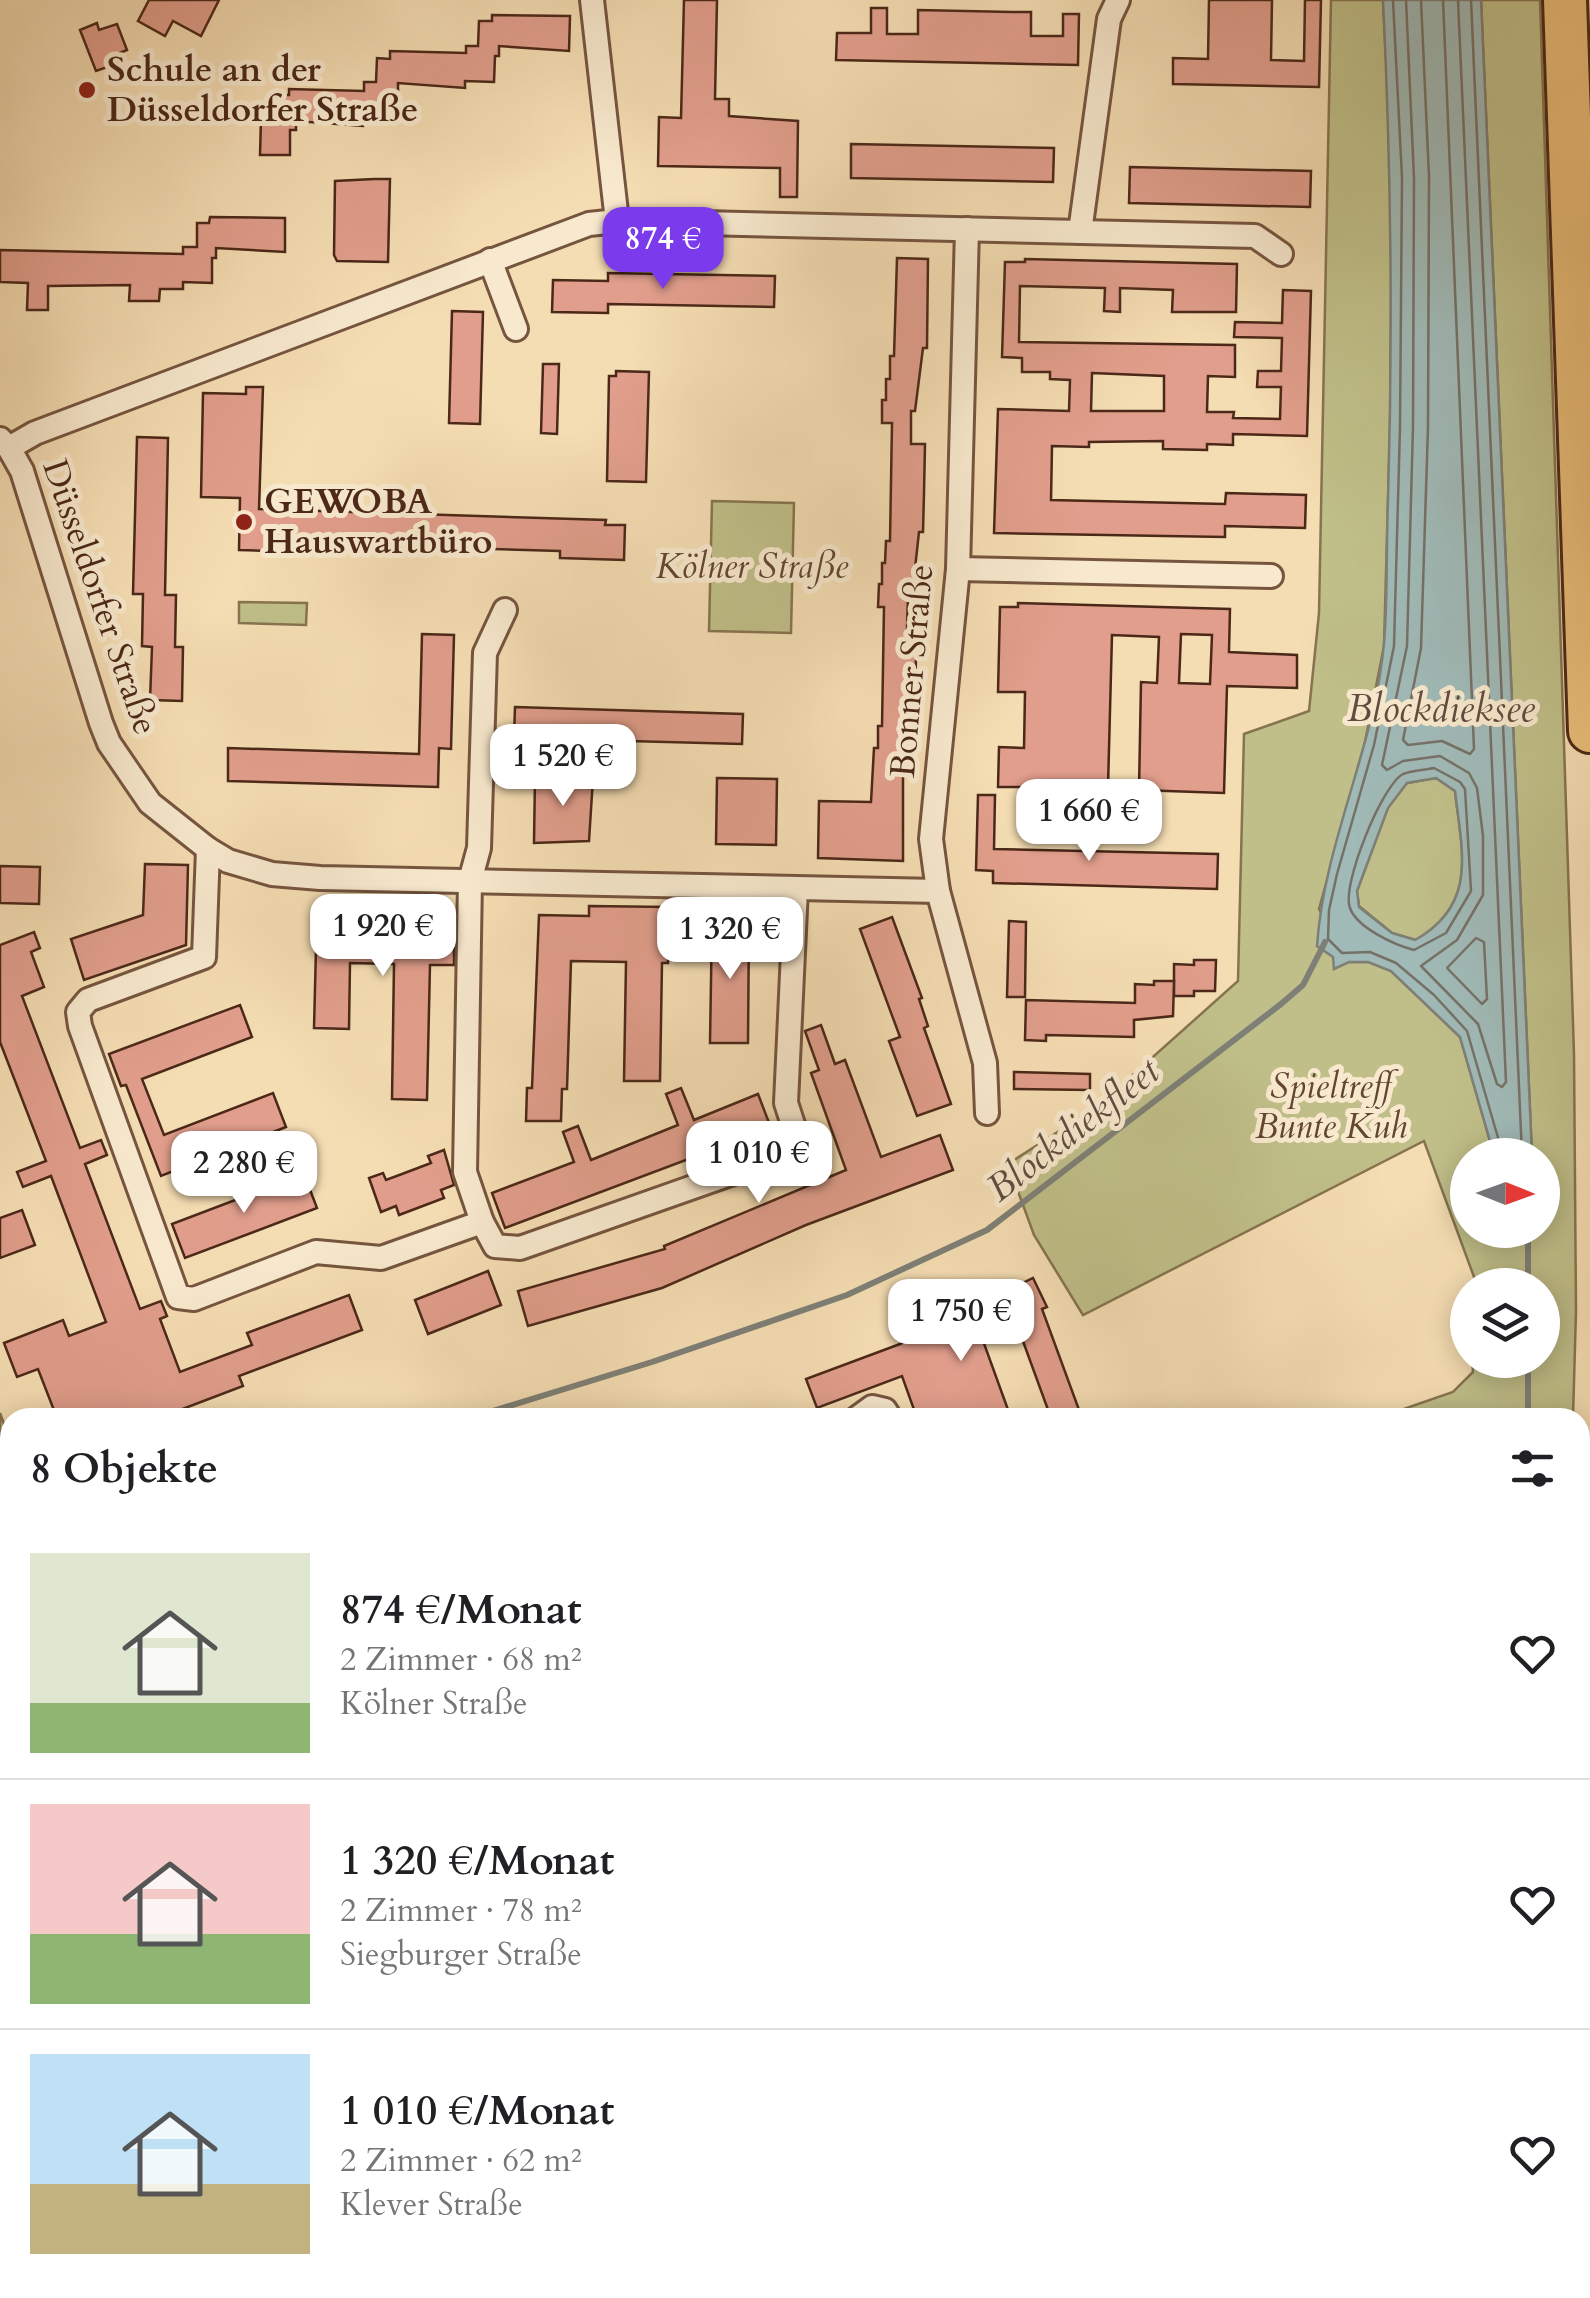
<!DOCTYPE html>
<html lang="de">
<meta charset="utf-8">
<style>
body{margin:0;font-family:Cardo,serif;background:#f2f2f2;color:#202124;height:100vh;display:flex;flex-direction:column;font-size:38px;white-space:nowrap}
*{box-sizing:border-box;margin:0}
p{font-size:32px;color:#757577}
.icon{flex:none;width:55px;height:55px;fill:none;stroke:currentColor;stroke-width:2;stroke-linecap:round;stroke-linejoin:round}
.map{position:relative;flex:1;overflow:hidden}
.details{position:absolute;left:0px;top:1408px;width:1590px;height:892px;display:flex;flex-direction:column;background:#fff;border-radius:30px 30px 0 0;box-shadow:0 5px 25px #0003}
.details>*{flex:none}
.needle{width:65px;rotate:91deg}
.tools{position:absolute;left:1450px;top:1138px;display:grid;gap:20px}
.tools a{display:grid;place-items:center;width:110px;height:110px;border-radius:50%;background:#fff;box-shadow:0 5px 25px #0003;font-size:50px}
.price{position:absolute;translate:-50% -85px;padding:0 22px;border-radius:20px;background:#fff;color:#222;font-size:32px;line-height:65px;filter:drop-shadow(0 2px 5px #0008)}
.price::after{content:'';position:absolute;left:50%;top:60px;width:30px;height:22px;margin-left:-15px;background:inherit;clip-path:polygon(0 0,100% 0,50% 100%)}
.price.selected{background:#7c3aed;color:#fff}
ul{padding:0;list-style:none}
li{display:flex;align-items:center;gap:30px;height:250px;padding:0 30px}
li+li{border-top:2px solid #e0e0e0}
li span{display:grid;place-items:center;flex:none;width:280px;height:200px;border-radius:0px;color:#555}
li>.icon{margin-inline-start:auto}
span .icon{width:120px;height:120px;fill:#fffc;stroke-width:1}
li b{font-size:42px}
h2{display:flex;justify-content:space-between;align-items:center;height:120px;padding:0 30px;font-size:42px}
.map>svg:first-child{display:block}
.green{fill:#c0bf89;stroke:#867450;stroke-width:2.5}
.water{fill:#a0bab7;stroke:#7e8077;stroke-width:2.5;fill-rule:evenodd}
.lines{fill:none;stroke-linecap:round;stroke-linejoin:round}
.shore{stroke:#767168;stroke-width:2.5}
.stream{stroke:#7e8077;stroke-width:6}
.building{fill:#e19e8c;stroke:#4b2818;stroke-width:2.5;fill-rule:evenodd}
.minor-casing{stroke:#76553f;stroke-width:28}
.secondary-casing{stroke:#4b2818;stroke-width:38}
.motorway-casing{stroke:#4b2818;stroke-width:48}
.minor{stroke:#f8e9ce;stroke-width:22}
.secondary{stroke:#f8e9ce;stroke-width:32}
.motorway{stroke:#eabe7a;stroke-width:42}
.poi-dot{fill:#8f2418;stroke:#f8e9ce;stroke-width:4}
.labels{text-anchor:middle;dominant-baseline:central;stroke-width:10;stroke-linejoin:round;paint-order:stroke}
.poi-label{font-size:35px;font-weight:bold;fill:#4b2818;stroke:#f8e9ce;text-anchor:start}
.park-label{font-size:35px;font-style:italic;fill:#62462f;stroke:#f8e9ce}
.street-label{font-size:35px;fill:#4b2818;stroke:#f8e9ce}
.water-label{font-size:38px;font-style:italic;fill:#604c40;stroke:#f8e9ce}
</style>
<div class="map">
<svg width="1590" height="2298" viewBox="0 0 1590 2298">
<rect width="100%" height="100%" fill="#f5ddb3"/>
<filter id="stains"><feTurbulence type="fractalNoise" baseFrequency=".002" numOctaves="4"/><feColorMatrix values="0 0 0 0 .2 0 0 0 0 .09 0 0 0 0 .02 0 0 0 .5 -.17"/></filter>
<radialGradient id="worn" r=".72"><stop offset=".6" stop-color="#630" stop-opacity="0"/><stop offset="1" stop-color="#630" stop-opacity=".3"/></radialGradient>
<g class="green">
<polygon points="1331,0 1383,0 1392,178 1390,427 1384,646 1365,742 1319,909 1349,962 1369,962 1391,971 1460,1037 1494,1155 1468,1155 1468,1230 1514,1230 1516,1236 1528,1230 1542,1230 1542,1155 1532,1155 1481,0 1540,0 1574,1054 1576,1311 1573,1417 1393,1417 1392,1413 1453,1392 1473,1372 1472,1360 1542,1360 1542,1285 1477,1285 1424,1141 1083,1315 1034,1235 1008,1164 1098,1106 1238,981 1244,734 1309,711 1319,613"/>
<polygon points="712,501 794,503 791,633 709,631"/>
<polygon points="239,602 307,603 306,625 239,623"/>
<path d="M1436 778 1455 791C1462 853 1478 903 1416 940L1392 933 1359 906 1357 891 1388 807 1407 783Z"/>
<polygon points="0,1413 10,1441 10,1713 0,1710"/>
<polygon points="0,2177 10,2248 10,2290 16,2290 17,2298 3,2298 0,2282"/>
</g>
<path class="water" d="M1383 0H1481L1532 1155H1494L1460 1037 1391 971 1368 962H1349L1334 969 1333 957 1317 946C1324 842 1375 747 1384 643 1388 596 1386 547 1388 500 1393 333 1391 167 1383 0ZM1436 778 1455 791C1462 852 1478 905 1415 940L1392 933 1359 907 1357 891 1388 808 1407 783Z"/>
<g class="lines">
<g class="shore">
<polyline points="1393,0 1402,178 1400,427 1394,646 1374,745 1337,874 1329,910 1328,939 1342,953 1370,952 1396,963 1434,995 1467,1031 1503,1155"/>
<polyline points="1406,0 1414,178 1413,427 1407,646 1382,765 1387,770 1403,761 1440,756 1469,773 1477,788 1483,836 1483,895 1457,940 1421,966 1478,1024 1497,1084 1502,1087 1506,1082 1458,0"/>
<polyline points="1421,0 1429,177 1428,427 1421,648 1403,740 1408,745 1442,741 1470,754 1474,749 1443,0"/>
<polyline points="1471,0 1522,1155"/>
<path d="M1434 768 1460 782 1465 789 1471 891 1446 933 1414 950C1395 945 1357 928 1350 908 1341 886 1382 785 1403 774 1412 770 1425 770 1434 768Z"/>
<polygon points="1476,938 1484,942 1487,999 1482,1004 1447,968"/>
</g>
<g class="stream">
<polyline points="1528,1285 1528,1230"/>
<polyline points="470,1418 652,1362 847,1295 987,1230 1281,1004 1303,985 1325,942"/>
<polyline points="1528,1418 1528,1360"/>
<polyline points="1444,2298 1445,2290"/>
</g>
</g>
<g class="building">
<polygon points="149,0 219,0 201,36 173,21 165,36 138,21"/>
<polygon points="684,0 717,0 715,99 729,99 729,116 798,121 797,197 780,197 780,168 658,166 659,117 681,118"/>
<polygon points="1209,0 1272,0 1271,60 1304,61 1305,0 1321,0 1319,87 1173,84 1173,58 1208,59"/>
<polygon points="871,8 887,8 887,34 918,34 918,10 1012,12 1031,12 1031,36 1063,36 1063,14 1079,14 1078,65 836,60 837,33 871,33"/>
<polygon points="492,15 570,16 569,51 499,46 499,56 495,56 494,82 465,81 465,88 398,83 398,92 392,92 392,118 364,117 363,126 296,121 296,130 290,130 290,155 260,155 261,119 275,119 276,95 289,95 289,89 364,91 364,82 376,82 377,58 390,59 390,51 466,53 466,46 478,46 479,21 492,21"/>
<polygon points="97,23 99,30 117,24 127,50 110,57 113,65 96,71 80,30"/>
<polygon points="851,144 1054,148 1053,182 851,178"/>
<polygon points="1130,167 1311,171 1310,207 1129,203"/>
<polygon points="374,179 390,179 388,262 337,261 334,255 335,181"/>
<polygon points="210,217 285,218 285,252 216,248 216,258 212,258 212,283 183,282 183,289 160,289 159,301 129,301 130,285 48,286 48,310 27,310 28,283 0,282 0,250 183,254 183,247 197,247 197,223 209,223"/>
<polygon points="897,258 928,259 927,348 923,348 915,411 911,411 911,444 925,444 924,493 923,532 919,532 912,596 908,596 907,628 916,628 916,658 914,717 911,717 911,737 907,737 906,759 903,759 903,861 818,858 819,801 871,802 874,748 878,748 878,726 882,726 884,607 878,607 879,584 882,584 882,563 885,563 886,541 890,541 892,423 882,423 882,400 886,400 886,379 890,379 890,356 894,356"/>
<path d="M1025 259 1237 264 1236 312H1172L1173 290 1120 288V312L1104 311 1105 288 1020 286 1019 342 1235 345V377L1208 376 1207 412H1234L1233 418 1280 419 1281 387H1257L1258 371H1281L1282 338 1234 337 1235 322 1282 323 1283 290 1311 291 1307 436 1233 434V445L1207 444V450L1163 449V441L1089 442V447L1052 446 1051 500 1225 504 1226 493 1306 495 1305 528 1225 526V537L994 533 998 409 1069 411 1070 380 1050 379V372H1022V358L1002 357 1005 262H1025ZM1092 373 1164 376V411H1091Z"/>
<polygon points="608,273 775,276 774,307 608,304 608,313 552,312 553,280 608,281"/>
<polygon points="452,311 483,312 480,424 449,423"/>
<polygon points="543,364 559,364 557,434 541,433"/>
<polygon points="616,371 649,372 646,482 607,481 609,376 616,376"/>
<polygon points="246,387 263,387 259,509 606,520 605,525 625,525 624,560 560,558 560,551 324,544 324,553 239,550 240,498 201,497 203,393 246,394"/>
<polygon points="137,437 168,438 165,595 176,595 175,647 183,647 182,701 150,700 152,647 142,646 143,594 133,594"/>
<path d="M1018 603 1230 609 1229 652 1297 655V688L1227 686 1224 793 1139 790 1141 682 1157 683 1159 637 1112 635 1108 787H998L999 747 1024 748 1025 692H998L1000 607H1018ZM1181 634 1212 635 1210 684 1179 683Z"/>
<polygon points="422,634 454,635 451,749 439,748 438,787 228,781 228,748 419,754"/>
<polygon points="515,707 743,714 742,744 514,738"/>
<polygon points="535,777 593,778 589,841 534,843"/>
<polygon points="717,778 777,779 776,845 716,844"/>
<polygon points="978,795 995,795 994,849 1218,854 1217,889 993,883 993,871 976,870"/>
<polygon points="145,864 188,865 186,945 84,980 71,939 143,915"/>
<polygon points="0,866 40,867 39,904 0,903"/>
<polygon points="589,906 669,907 668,963 662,963 660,1081 624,1081 626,962 571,961 567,1089 562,1089 561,1121 526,1121 527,1088 532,1088 539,915 589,916"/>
<polygon points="317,908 438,909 437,947 454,948 454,965 430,965 427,1100 392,1099 394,964 350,963 349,1029 314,1028"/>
<polygon points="892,917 922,998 919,999 928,1026 924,1028 951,1104 917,1116 889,1041 900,1037 860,929"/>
<polygon points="712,919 749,920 748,1043 710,1043"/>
<polygon points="1009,921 1026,922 1025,997 1007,997"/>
<polygon points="34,932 40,948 31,952 44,987 22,996 80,1148 101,1140 107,1155 85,1164 140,1309 161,1301 167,1316 160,1319 180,1372 252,1345 247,1333 349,1295 362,1330 239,1376 243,1386 159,1418 57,1418 38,1369 17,1377 4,1343 63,1320 69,1336 106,1322 51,1176 23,1187 17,1172 46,1161 0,1042 0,945"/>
<polygon points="1194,960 1216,960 1215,991 1194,991 1194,996 1174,996 1174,964 1194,965"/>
<polygon points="1154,981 1174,981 1173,1016 1134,1020 1134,1037 1046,1035 1046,1041 1025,1040 1026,1000 1135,1003 1135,984 1154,985"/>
<polygon points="240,1005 252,1037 142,1079 164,1135 273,1093 286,1127 161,1176 126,1085 121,1086 109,1054"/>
<polygon points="821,1025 835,1064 845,1060 881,1157 940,1135 953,1170 806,1225 662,1288 528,1326 518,1291 665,1249 664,1246 846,1170 811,1073 819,1070 805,1031"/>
<polygon points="1014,1072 1090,1074 1090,1090 1014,1089"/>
<polygon points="681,1088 694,1120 758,1094 771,1128 505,1228 492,1193 574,1162 563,1132 578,1126 591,1160 678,1125 666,1094"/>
<polygon points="444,1150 454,1185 441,1190 444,1198 399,1215 396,1206 381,1212 369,1178 383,1173 386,1180 402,1174 431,1163 428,1156"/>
<polygon points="304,1174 317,1208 185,1258 172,1224"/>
<polygon points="22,1210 35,1245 0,1258 0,1218"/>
<polygon points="488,1271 501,1305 428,1334 415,1300"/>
<polygon points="1033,1278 1047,1307 1042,1309 1082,1418 1051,1418 1016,1322 982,1338 1011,1418 917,1418 902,1376 817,1408 806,1379 900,1344"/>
</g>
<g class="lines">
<g class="minor-casing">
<g id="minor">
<polyline points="592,0 617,221"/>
<polyline points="967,229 958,569 931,839 938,891 985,1063 987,1113"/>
<polyline points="1080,232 1109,19 1118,0"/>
<polyline points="490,260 516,329"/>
<polyline points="0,439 9,448 22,471 101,723 109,743 150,803 208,849 228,861 272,874 320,878 938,891"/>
<polyline points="9,448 35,433 589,224 617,221 1255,236 1281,254"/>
<polyline points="958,569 1271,576"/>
<polyline points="208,849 204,957 88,1000 78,1012 80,1026 178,1297 194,1299 316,1252 381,1258 482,1222 495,1246 520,1248 801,1149 786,1103 796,888"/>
<polyline points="482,1222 465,1172 470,881 479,848 485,653 505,610"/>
<polyline points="857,1418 872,1407 885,1410 890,1418"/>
<polyline points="10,2103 7,2123 10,2130"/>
<polyline points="74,2290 77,2298"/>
</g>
</g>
<g class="secondary-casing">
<g id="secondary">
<polyline points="0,1735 10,1738"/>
<polyline points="693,2290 702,2298"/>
</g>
</g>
<g class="motorway-casing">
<g id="motorway">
<polyline points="1565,0 1590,731"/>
<polyline points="1580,1839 1590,1654"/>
<polyline points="1541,2298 1542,2290"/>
<polyline points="1580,2298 1590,2206"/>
</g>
</g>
<use href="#minor" class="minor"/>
<use href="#secondary" class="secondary"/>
<use href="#motorway" class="motorway"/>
</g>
<g class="poi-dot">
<circle cx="87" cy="90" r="10"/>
<circle cx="244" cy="522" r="10"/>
</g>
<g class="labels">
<g class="poi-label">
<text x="107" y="70">Schule an der<tspan x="107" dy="40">Düsseldorfer Straße</tspan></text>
<text x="264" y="502">GEWOBA<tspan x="264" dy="40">Hauswartbüro</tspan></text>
</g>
<g class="park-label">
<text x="752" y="567">Kölner Straße</text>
<text x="1331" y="1087">Spieltreff<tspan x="1331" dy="40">Bunte Kuh</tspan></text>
</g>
<g class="street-label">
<text transform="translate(100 597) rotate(71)">Düsseldorfer Straße</text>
<text transform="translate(912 671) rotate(-85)">Bonner Straße</text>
</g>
<g class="water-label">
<text x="1441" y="709">Blockdieksee</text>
<text transform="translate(1073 1130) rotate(-38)">Blockdiekfleet</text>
</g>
</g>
<rect width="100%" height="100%" filter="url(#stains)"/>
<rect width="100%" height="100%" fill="url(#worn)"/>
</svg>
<div class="tools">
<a><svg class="needle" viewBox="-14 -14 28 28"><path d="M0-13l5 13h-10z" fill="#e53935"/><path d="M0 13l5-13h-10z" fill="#757577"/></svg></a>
<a><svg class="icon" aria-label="layers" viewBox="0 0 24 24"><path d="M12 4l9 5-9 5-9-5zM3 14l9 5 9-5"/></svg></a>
</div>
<b class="price selected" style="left:663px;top:292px">874 €</b>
<b class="price" style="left:563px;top:809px">1 520 €</b>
<b class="price" style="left:1089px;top:864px">1 660 €</b>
<b class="price" style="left:383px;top:979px">1 920 €</b>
<b class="price" style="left:730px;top:982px">1 320 €</b>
<b class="price" style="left:759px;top:1206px">1 010 €</b>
<b class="price" style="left:244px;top:1216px">2 280 €</b>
<b class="price" style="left:961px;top:1364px">1 750 €</b>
<section class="details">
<h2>8 Objekte<svg class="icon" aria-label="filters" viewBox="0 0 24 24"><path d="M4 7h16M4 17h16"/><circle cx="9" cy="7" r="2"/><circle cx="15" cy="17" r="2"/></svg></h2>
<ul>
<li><span style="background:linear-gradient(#dfe7d0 75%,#8fb573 0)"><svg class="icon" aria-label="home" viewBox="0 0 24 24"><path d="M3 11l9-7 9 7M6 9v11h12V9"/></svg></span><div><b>874 €/Monat</b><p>2 Zimmer · 68 m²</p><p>Kölner Straße</p></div><svg class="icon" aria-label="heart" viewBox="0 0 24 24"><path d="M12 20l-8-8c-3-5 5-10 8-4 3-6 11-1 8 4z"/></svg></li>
<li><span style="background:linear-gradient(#f6c9c9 65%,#8fb573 0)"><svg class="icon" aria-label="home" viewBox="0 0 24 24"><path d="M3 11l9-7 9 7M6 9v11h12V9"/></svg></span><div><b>1 320 €/Monat</b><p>2 Zimmer · 78 m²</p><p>Siegburger Straße</p></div><svg class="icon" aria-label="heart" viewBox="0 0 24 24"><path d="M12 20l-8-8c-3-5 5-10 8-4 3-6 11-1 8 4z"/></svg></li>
<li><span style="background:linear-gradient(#bfe0f5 65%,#c2b280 0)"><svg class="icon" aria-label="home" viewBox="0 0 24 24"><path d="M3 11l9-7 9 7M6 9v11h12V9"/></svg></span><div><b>1 010 €/Monat</b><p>2 Zimmer · 62 m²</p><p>Klever Straße</p></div><svg class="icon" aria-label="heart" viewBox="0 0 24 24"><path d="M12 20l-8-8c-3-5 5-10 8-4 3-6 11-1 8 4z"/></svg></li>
</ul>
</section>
</div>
